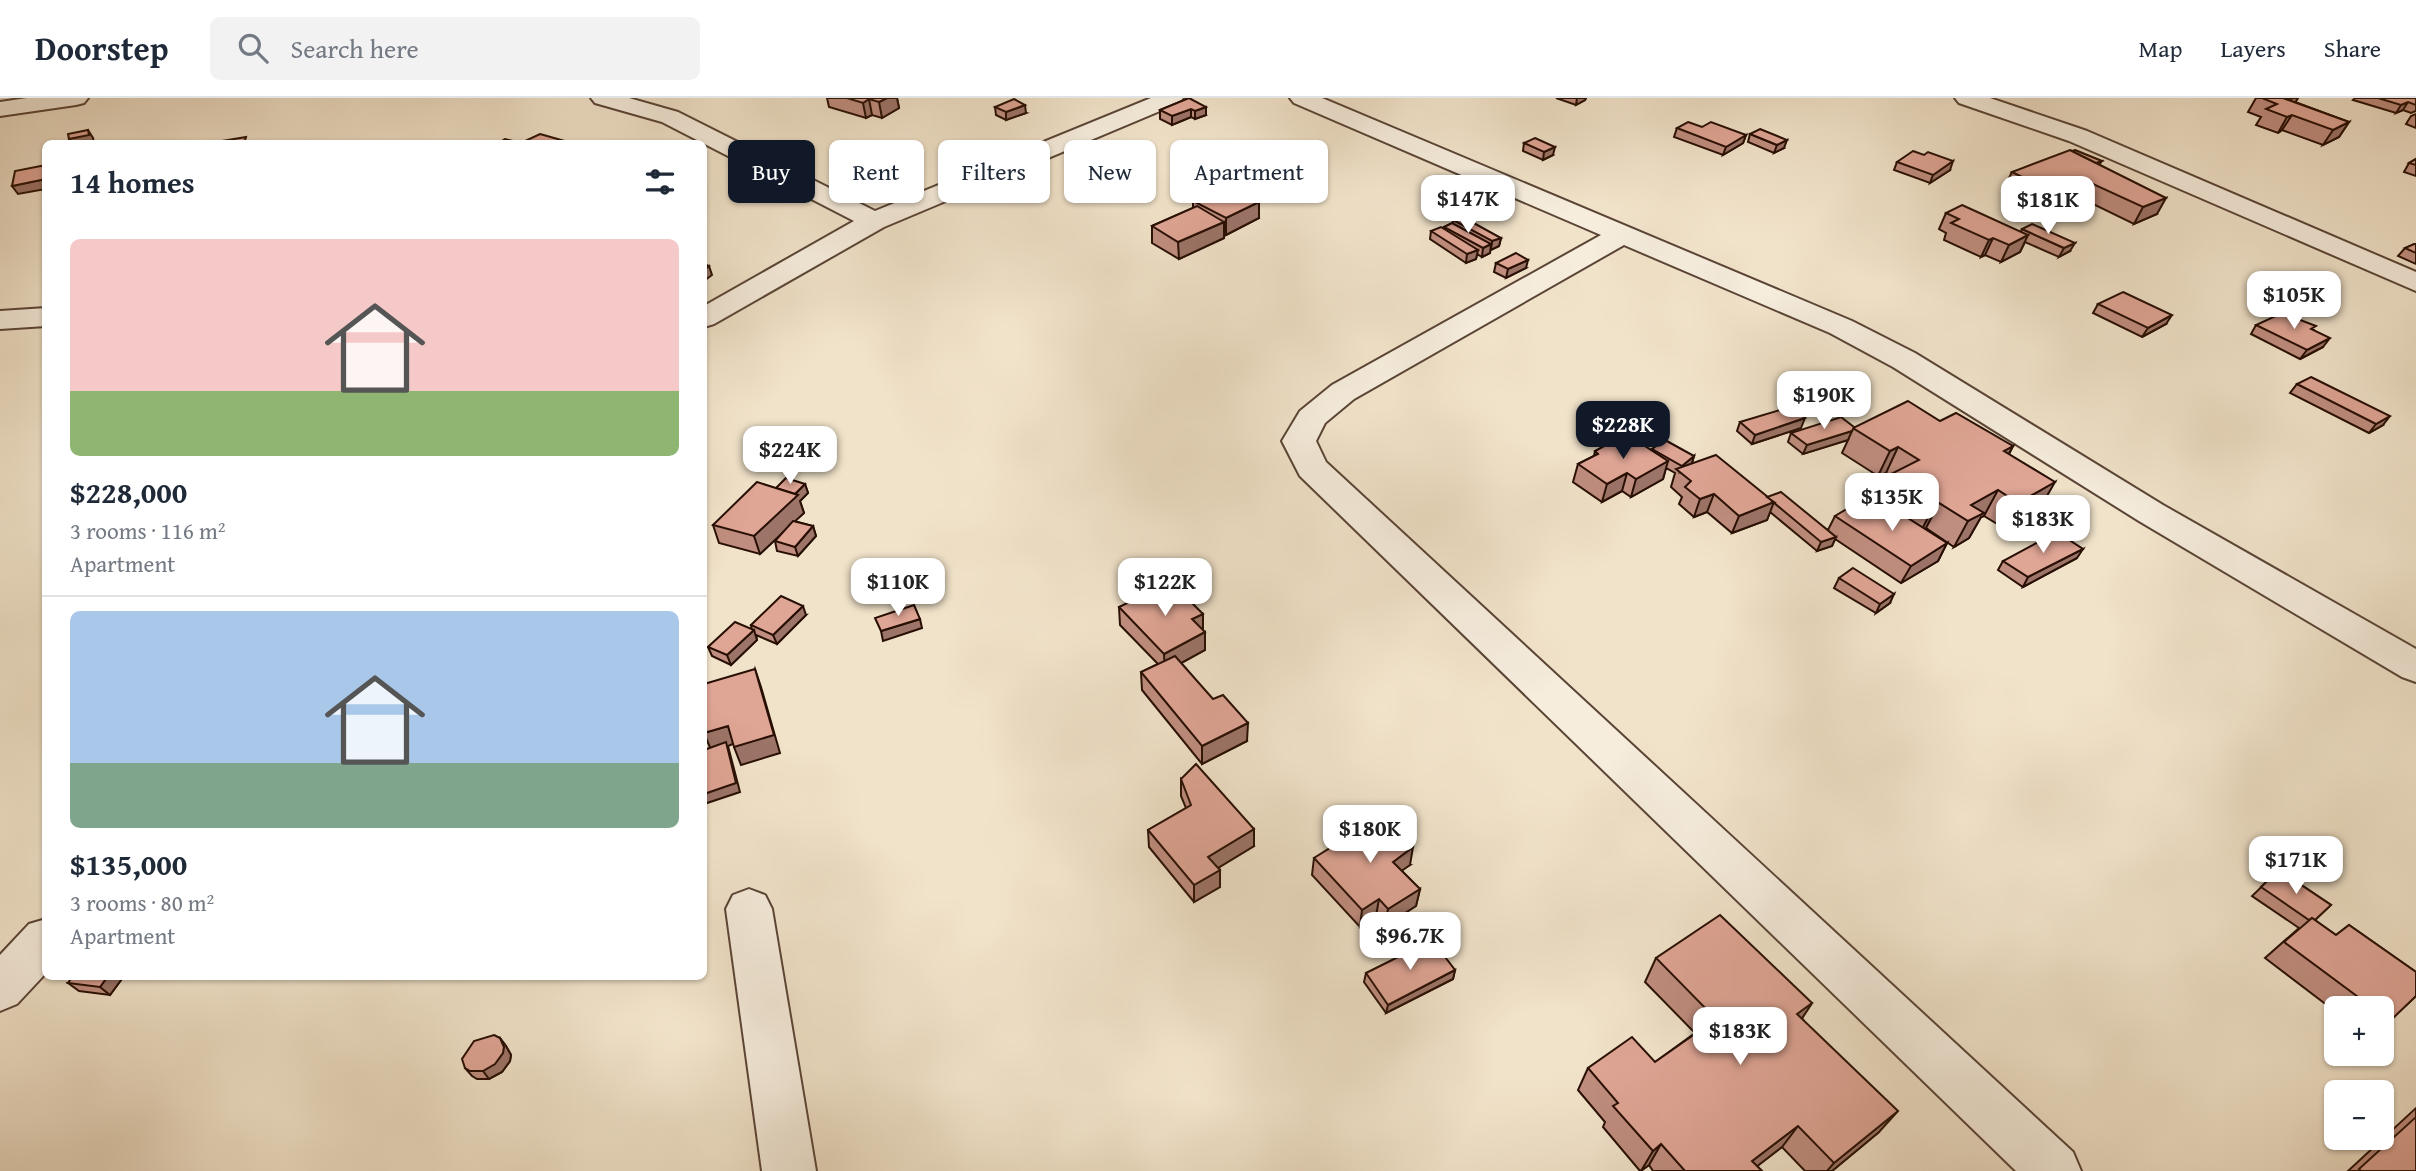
<!DOCTYPE html>
<meta charset="utf-8">
<style>
body{margin:0;font-family:"Gentium Book Plus",serif;background:#f2f2f3;color:#1f2937;height:100vh;display:flex;flex-direction:column;font-size:26px;white-space:nowrap}
*{box-sizing:border-box;margin:0}
p{font-size:23px;color:#747a83}
.icon{flex:none;width:38px;height:38px;fill:none;stroke:currentColor;stroke-width:2;stroke-linecap:round;stroke-linejoin:round}
.map{position:relative;flex:1;overflow:hidden}
.side{position:absolute;left:42px;top:42px;width:665px;height:840px;display:flex;flex-direction:column;background:#fff;border-radius:10px;box-shadow:0 2px 5px #0004}
.side>*{flex:none}
.hud{position:absolute;left:728px;top:42px;width:665px;height:63px;display:flex;gap:14px}
.tools{position:absolute;left:2324px;top:898px;display:grid;gap:14px}
.tools a{display:grid;place-items:center;width:70px;height:70px;border-radius:10px;background:#fff;box-shadow:0 2px 5px #0004;font-size:35px}
.price{position:absolute;translate:-50% -60px;padding:0 16px;border-radius:14px;background:#fff;color:#222;font-size:23px;line-height:46px;filter:drop-shadow(0 2px 4px #0008)}
.price::after{content:'';position:absolute;left:50%;top:42px;width:21px;height:16px;margin-left:-10px;background:inherit;clip-path:polygon(0 0,100% 0,50% 100%)}
.price.active{background:#111827;color:#fff}
ul{padding:0;list-style:none}
li{display:grid;align-content:center;gap:14px;height:371px;padding:0 28px}
li+li{border-top:2px solid #e0e1e3}
li span{display:grid;place-items:center;height:217px;border-radius:10px;color:#555}
li>.icon{margin-inline-start:auto}
span .icon{width:126px;height:126px;fill:#fffc;stroke-width:1}
li b{font-size:30px}
h2{display:flex;justify-content:space-between;align-items:center;height:84px;padding:0 28px;font-size:30px}
.pill{padding:0 24px;border-radius:10px;background:#fff;box-shadow:0 2px 5px #0004;font-size:24px;line-height:63px}
.pill.active{background:#111827;color:#fff}
header{display:flex;align-items:center;gap:42px;box-sizing:border-box;height:98px;padding:0 35px;background:#fff;border-bottom:2px solid #e0e1e3}
header strong{font-size:33px}
nav{display:flex;gap:38px;margin-inline-start:auto;font-size:24px}
.search{width:490px;height:63px;background:#f2f2f3;display:flex;align-items:center;gap:18px;box-sizing:border-box;padding:0 24px;border-radius:10px;color:#747a83;font-size:26px}
.map>svg:first-child{display:block}
.lines{fill:none;stroke-linecap:round;stroke-linejoin:round}
.minor-casing{stroke:#5a4436;stroke-width:4}
.minor{fill:#f6eddd;fill-rule:evenodd}
.wall{fill:#c08e80;stroke:#280f04;stroke-width:2}
.shaded-wall{fill:#9c7468;stroke:#280f04;stroke-width:2}
.building{fill:#dfa595;stroke:#280f04;stroke-width:2}
</style>
<header>
<strong>Doorstep</strong>
<div class="search"><svg class="icon" aria-label="search" viewBox="0 0 24 24"><circle cx="10" cy="10" r="6"/><path d="M15 15l6 6"/></svg>Search here</div>
<nav><a>Map</a><a>Layers</a><a>Share</a></nav>
</header>
<div class="map">
<svg width="2416" height="1073" viewBox="0 0 2416 1073">
<rect width="100%" height="100%" fill="#f1e3ca"/>
<filter id="stains"><feTurbulence type="fractalNoise" baseFrequency=".00286" numOctaves="4"/><feColorMatrix values="0 0 0 0 .2 0 0 0 0 .09 0 0 0 0 .02 0 0 0 .5 -.17"/></filter>
<radialGradient id="worn" r=".72"><stop offset=".6" stop-color="#630" stop-opacity="0"/><stop offset="1" stop-color="#630" stop-opacity=".3"/></radialGradient>
<g class="lines">
<g class="minor-casing">
<g id="minor">
<polygon points="27,0 88,0 84,5 76,7 0,18 0,4"/>
<polygon points="591,0 629,0 678,14 875,113 1151,0 1183,0 1179,5 884,129 714,226 704,229 704,208 854,123 662,24 595,5"/>
<polygon points="1290,0 1322,0 1852,223 1915,255 2163,407 2416,551 2416,584 2402,579 2139,423 1893,269 1830,235 1624,147 1354,301 1325,325 1316,343 1326,364 2073,1054 2081,1073 2016,1073 1300,378 1282,343 1300,313 1332,287 1601,137 1294,5"/>
<polygon points="1955,0 1990,0 2087,33 2416,174 2416,193 2069,43 1959,5"/>
<polygon points="46,210 46,228 0,231 0,213"/>
<polygon points="749,791 765,797 772,811 816,1073 762,1073 726,811 733,797"/>
<polygon points="46,821 46,875 17,906 0,913 0,857 29,826"/>
</g>
</g>
<use href="#minor" class="minor"/>
</g>
<g class="wall">
<polygon points="827,0 897,0 899,10 882,20 872,17 866,20 829,9"/>
<polygon points="1189,0 1206,17 1195,21 1191,19 1172,27 1160,21 1160,12"/>
<polygon points="1556,0 1586,0 1585,2 1576,7"/>
<polygon points="2256,0 2298,0 2295,4 2349,24 2339,39 2323,47 2282,32 2278,35 2256,27 2261,19 2248,14"/>
<polygon points="2355,0 2416,0 2416,13 2411,15 2403,12 2396,15 2353,2"/>
<polygon points="995,9 1026,15 1006,22 996,17"/>
<polygon points="2416,16 2416,30 2406,26 2411,18"/>
<polygon points="1702,29 1746,37 1743,45 1723,57 1674,39 1677,30"/>
<polygon points="1750,36 1784,50 1774,55 1748,44"/>
<polygon points="1524,45 1553,57 1543,62 1523,53"/>
<polygon points="1924,57 1950,72 1930,85 1894,72 1897,64"/>
<polygon points="2416,61 2416,78 2404,74 2409,65"/>
<polygon points="2102,63 2099,67 2157,116 2134,126 2083,101 2051,113 2004,90 2012,74"/>
<polygon points="1228,80 1258,84 1258,93 1247,97 1259,120 1226,137 1224,135 1224,140 1179,161 1152,145 1152,128 1193,110 1193,103 1228,88"/>
<polygon points="1946,115 2021,134 2022,131 2070,153 2059,159 2025,144 2020,154 2001,164 1985,157 1981,159 1944,142 1946,135 1939,131"/>
<polygon points="1453,122 1501,140 1499,148 1490,152 1490,155 1482,159 1477,156 1476,161 1466,165 1430,141 1431,133 1444,131 1444,129 1453,125"/>
<polygon points="2416,146 2416,166 2398,158 2405,150"/>
<polygon points="1496,165 1526,170 1506,180 1494,174"/>
<polygon points="2098,206 2166,226 2142,239 2093,215"/>
<polygon points="2256,227 2314,232 2323,249 2300,261 2251,236"/>
<polygon points="2297,286 2383,327 2369,335 2290,295"/>
<polygon points="1940,323 2013,348 2009,356 2040,410 2004,430 1984,418 1981,419 1969,440 1954,449 1926,430 1925,431 1947,445 1938,463 1901,485 1835,441 1832,448 1817,453 1770,414 1767,422 1732,435 1707,414 1694,419 1679,406 1682,399 1671,389 1675,375 1666,370 1663,381 1631,399 1622,393 1602,404 1573,384 1578,366 1594,358 1595,353 1620,345 1651,353 1652,351 1694,358 1692,365 1767,399 1828,432 1835,418 1892,423 1900,419 1875,403 1887,378 1890,377 1886,375 1878,378 1842,355 1848,342 1803,356 1788,344 1791,335"/>
<polygon points="1740,324 1801,330 1752,346 1737,333"/>
<polygon points="805,386 808,395 800,403 804,415 794,423 813,428 816,438 798,458 777,453 775,443 782,435 760,456 719,445 713,427 776,390"/>
<polygon points="2077,460 2023,489 1998,472 2003,463"/>
<polygon points="1839,480 1890,505 1876,515 1834,490"/>
<polygon points="1171,494 1203,516 1203,532 1205,552 1181,565 1247,643 1202,666 1142,592 1141,574 1158,566 1120,527 1119,509"/>
<polygon points="806,517 777,546 756,537 757,542 731,567 712,558 708,549 752,532 751,527"/>
<polygon points="1181,681 1254,748 1218,770 1220,789 1194,804 1149,749 1148,732 1186,710 1181,698"/>
<polygon points="1314,760 1410,767 1401,772 1420,791 1416,808 1385,828 1376,818 1360,829 1312,777"/>
<polygon points="2279,772 2331,807 2315,822 2336,837 2349,827 2416,874 2416,898 2382,929 2382,910 2336,910 2336,914 2265,860 2299,830 2252,798"/>
<polygon points="1656,860 1812,905 1802,920 1879,1034 1832,1073 1805,1073 1782,1049 1757,1068 1762,1073 1653,1073 1649,1067 1640,1073 1603,1029 1605,1024 1578,992 1588,970 1655,964 1695,935 1645,884"/>
<polygon points="1455,872 1453,881 1386,915 1364,884 1366,875"/>
<polygon points="124,878 110,897 79,893 68,885"/>
<polygon points="500,940 506,948 511,957 510,963 502,974 489,981 477,981 472,978 465,970"/>
<polygon points="2416,1010 2416,1073 2348,1073"/>
</g>
<g class="shaded-wall">
<polygon points="887,0 897,0 899,10 882,20 879,4"/>
<polygon points="1577,0 1586,0 1585,2 1576,7"/>
<polygon points="2292,0 2298,0 2295,5 2287,8"/>
<polygon points="869,1 872,17 866,20 863,5"/>
<polygon points="2408,4 2403,12 2396,15 2401,7"/>
<polygon points="1025,7 1026,15 1006,22 1006,14"/>
<polygon points="1206,9 1206,17 1195,21 1195,13"/>
<polygon points="1191,11 1191,19 1172,27 1172,18"/>
<polygon points="2292,17 2282,32 2278,35 2287,19"/>
<polygon points="2349,24 2339,39 2323,47 2333,32"/>
<polygon points="88,32 93,40 94,45 71,46 69,41"/>
<polygon points="1746,37 1743,45 1723,57 1726,49"/>
<polygon points="1787,42 1784,50 1774,55 1777,47"/>
<polygon points="1555,49 1553,57 1543,62 1544,54"/>
<polygon points="1953,63 1950,72 1930,85 1933,77"/>
<polygon points="46,81 46,91 18,96 12,88"/>
<polygon points="1258,84 1258,93 1245,98 1246,90"/>
<polygon points="2091,85 2083,101 2051,113 2059,97"/>
<polygon points="2166,100 2157,116 2134,126 2143,109"/>
<polygon points="1259,104 1259,120 1226,137 1226,120"/>
<polygon points="1224,124 1224,140 1179,161 1178,144"/>
<polygon points="2028,137 2020,154 2001,164 2009,147"/>
<polygon points="1501,140 1499,148 1491,152 1492,143"/>
<polygon points="1993,140 1985,157 1981,159 1989,142"/>
<polygon points="2075,145 2070,153 2059,159 2064,150"/>
<polygon points="1491,146 1490,155 1482,159 1483,150"/>
<polygon points="1478,152 1476,161 1466,165 1467,156"/>
<polygon points="1528,162 1526,170 1506,180 1508,171"/>
<polygon points="709,168 712,177 704,183 704,172"/>
<polygon points="2172,217 2166,226 2142,239 2148,230"/>
<polygon points="2330,240 2323,249 2300,261 2307,252"/>
<polygon points="2390,318 2383,327 2369,335 2376,326"/>
<polygon points="1805,320 1801,330 1752,346 1755,337"/>
<polygon points="1852,333 1848,342 1803,356 1807,347"/>
<polygon points="2013,348 1999,374 2004,353"/>
<polygon points="1898,349 1886,375 1878,378 1890,353"/>
<polygon points="1694,358 1691,368 1680,374 1682,368"/>
<polygon points="1668,363 1663,381 1631,399 1636,381"/>
<polygon points="1627,375 1622,393 1602,404 1607,386"/>
<polygon points="2055,384 2040,410 2004,430 2018,405"/>
<polygon points="805,386 808,395 800,403 804,415 760,456 754,438"/>
<polygon points="1998,392 1984,418 1981,419 1969,440 1954,449 1968,423 1971,407"/>
<polygon points="1714,396 1707,414 1694,419 1700,401"/>
<polygon points="1774,404 1767,422 1732,435 1739,418"/>
<polygon points="1939,405 1926,430 1921,433 1934,408"/>
<polygon points="813,428 816,438 798,458 795,449"/>
<polygon points="1836,439 1832,448 1817,453 1821,444"/>
<polygon points="1947,445 1938,463 1901,485 1911,468"/>
<polygon points="2083,451 2077,460 2023,489 2028,479"/>
<polygon points="1894,496 1890,505 1876,515 1880,506"/>
<polygon points="803,508 806,517 777,546 773,537"/>
<polygon points="1203,516 1203,534 1192,521"/>
<polygon points="920,521 922,530 883,543 881,533"/>
<polygon points="754,532 757,542 731,567 727,557"/>
<polygon points="1205,534 1205,552 1165,574 1164,556"/>
<polygon points="755,571 761,589 780,655 741,667 734,649"/>
<polygon points="1248,625 1247,643 1202,666 1202,648"/>
<polygon points="728,628 735,645 728,648 740,694 704,706 704,696 711,652 704,635"/>
<polygon points="1254,731 1254,748 1208,776 1208,759"/>
<polygon points="1413,749 1410,767 1390,781 1393,764"/>
<polygon points="1220,772 1220,789 1194,804 1194,787"/>
<polygon points="1420,791 1416,808 1385,828 1388,811"/>
<polygon points="1379,801 1376,818 1360,829 1362,812"/>
<polygon points="1455,872 1453,881 1386,915 1388,907"/>
<polygon points="108,878 124,878 110,897 100,889"/>
<polygon points="1812,905 1797,928 1797,916"/>
<polygon points="500,940 506,948 511,957 510,963 502,974 489,981 483,973"/>
<polygon points="1898,1013 1879,1034 1832,1073 1827,1073 1834,1065"/>
<polygon points="1798,1028 1782,1049 1751,1073 1752,1063"/>
<polygon points="1661,1046 1649,1067 1641,1073 1653,1053"/>
</g>
<g class="building">
<polygon points="847,0 887,0 879,4 869,1 863,5"/>
<polygon points="1189,0 1206,9 1195,13 1191,11 1172,18 1160,12"/>
<polygon points="2262,0 2283,0 2349,24 2333,32 2292,17 2287,19 2266,11 2277,6"/>
<polygon points="2378,0 2416,0 2416,7 2408,4 2401,7"/>
<polygon points="1014,1 1025,7 1006,14 995,9"/>
<polygon points="1688,24 1702,29 1711,24 1746,37 1726,49 1677,30"/>
<polygon points="1760,31 1787,42 1777,47 1750,36"/>
<polygon points="88,32 89,37 69,41 68,36"/>
<polygon points="540,36 565,43 560,46 497,46 505,41 521,45"/>
<polygon points="246,39 244,46 204,46"/>
<polygon points="1535,40 1555,49 1544,54 1524,45"/>
<polygon points="2070,52 2166,100 2143,109 2091,85 2059,97 2012,74"/>
<polygon points="2075,52 2102,63 2096,65 2072,53"/>
<polygon points="1913,53 1924,57 1928,54 1953,63 1933,77 1897,64"/>
<polygon points="2416,61 2416,67 2409,65"/>
<polygon points="46,67 46,81 12,88 15,73"/>
<polygon points="1240,75 1258,84 1246,90 1228,80"/>
<polygon points="1226,87 1259,104 1226,120 1193,103"/>
<polygon points="1962,107 2028,137 2009,147 1993,140 1989,142 1951,125 1959,121 1946,115"/>
<polygon points="1197,108 1224,124 1178,144 1152,128"/>
<polygon points="1461,118 1501,140 1492,143 1453,122"/>
<polygon points="1452,125 1491,146 1483,150 1444,129"/>
<polygon points="2032,126 2075,145 2064,150 2022,131"/>
<polygon points="1441,129 1478,152 1467,156 1431,133"/>
<polygon points="2414,146 2416,146 2416,155 2405,150"/>
<polygon points="1516,155 1528,162 1508,171 1496,165"/>
<polygon points="704,166 709,168 704,172"/>
<polygon points="2123,194 2172,217 2148,230 2098,206"/>
<polygon points="2282,215 2316,228 2311,231 2330,240 2307,252 2256,227"/>
<polygon points="2311,279 2390,318 2376,326 2297,286"/>
<polygon points="1908,303 1940,323 1956,315 2013,348 2004,353 2055,384 2018,405 1998,392 1971,407 1984,415 1968,423 1939,405 1934,408 1887,378 1919,362 1898,349 1890,353 1853,330"/>
<polygon points="1790,309 1805,320 1755,337 1740,324"/>
<polygon points="1841,319 1854,329 1852,333 1807,347 1791,335"/>
<polygon points="1631,339 1668,363 1636,381 1627,375 1607,386 1578,366 1598,356 1595,353 1615,342 1620,345"/>
<polygon points="1665,342 1694,358 1682,368 1652,351"/>
<polygon points="1716,357 1774,404 1739,418 1714,396 1700,401 1685,389 1691,383 1676,371"/>
<polygon points="786,380 805,386 795,396 776,390"/>
<polygon points="757,384 798,397 754,438 713,427"/>
<polygon points="1781,394 1836,439 1821,444 1773,404 1774,404 1767,399"/>
<polygon points="1860,403 1892,423 1903,417 1947,445 1911,468 1835,418"/>
<polygon points="793,423 813,428 795,449 775,443"/>
<polygon points="2057,434 2083,451 2028,479 2003,463"/>
<polygon points="1853,470 1894,496 1880,506 1839,480"/>
<polygon points="1164,487 1171,494 1178,491 1203,516 1192,521 1205,534 1164,556 1119,509"/>
<polygon points="781,498 803,508 773,537 751,527"/>
<polygon points="914,507 920,521 881,533 875,520"/>
<polygon points="735,524 754,532 727,557 708,549"/>
<polygon points="1175,558 1213,601 1223,597 1248,625 1202,648 1141,574"/>
<polygon points="755,571 774,637 734,649 728,628 704,635 704,586"/>
<polygon points="726,644 736,685 704,696 704,652"/>
<polygon points="1196,666 1254,731 1208,759 1220,772 1194,787 1148,732 1191,707 1181,681"/>
<polygon points="1381,718 1413,749 1393,764 1420,791 1388,811 1379,801 1362,812 1314,760"/>
<polygon points="2279,772 2331,807 2315,822 2312,820 2309,822 2261,789"/>
<polygon points="1720,817 1812,905 1797,916 1898,1013 1834,1065 1798,1028 1752,1063 1762,1073 1685,1073 1661,1046 1653,1053 1613,1008 1618,1005 1588,970 1632,939 1655,964 1716,921 1656,860"/>
<polygon points="2312,820 2336,837 2349,827 2416,874 2416,898 2390,923 2382,917 2382,910 2373,910 2284,844"/>
<polygon points="1432,842 1455,872 1388,907 1366,875"/>
<polygon points="73,878 108,878 100,889 68,885"/>
<polygon points="494,937 500,940 504,949 503,955 495,966 483,973 470,973 465,970 462,961 474,943"/>
<polygon points="2416,1019 2416,1073 2361,1073 2359,1071"/>
</g>
<rect width="100%" height="100%" filter="url(#stains)"/>
<rect width="100%" height="100%" fill="url(#worn)"/>
</svg>
<div class="tools">
<a>+</a>
<a>−</a>
</div>
<b class="price" style="left:1468px;top:137px">$147K</b>
<b class="price" style="left:2048px;top:138px">$181K</b>
<b class="price" style="left:2294px;top:233px">$105K</b>
<b class="price" style="left:1824px;top:333px">$190K</b>
<b class="price active" style="left:1623px;top:363px">$228K</b>
<b class="price" style="left:790px;top:388px">$224K</b>
<b class="price" style="left:1892px;top:435px">$135K</b>
<b class="price" style="left:2043px;top:457px">$183K</b>
<b class="price" style="left:898px;top:520px">$110K</b>
<b class="price" style="left:1165px;top:520px">$122K</b>
<b class="price" style="left:1370px;top:767px">$180K</b>
<b class="price" style="left:2296px;top:798px">$171K</b>
<b class="price" style="left:1410px;top:874px">$96.7K</b>
<b class="price" style="left:1740px;top:969px">$183K</b>
<div class="hud">
<a class="pill active">Buy</a>
<a class="pill">Rent</a>
<a class="pill">Filters</a>
<a class="pill">New</a>
<a class="pill">Apartment</a>
</div>
<section class="side">
<h2>14 homes<svg class="icon" aria-label="filters" viewBox="0 0 24 24"><path d="M4 7h16M4 17h16"/><circle cx="9" cy="7" r="2"/><circle cx="15" cy="17" r="2"/></svg></h2>
<ul>
<li><span style="background:linear-gradient(#f6c9c9 70%,#8fb573 0)"><svg class="icon" aria-label="home" viewBox="0 0 24 24"><path d="M3 11l9-7 9 7M6 9v11h12V9"/></svg></span><div><b>$228,000</b><p>3 rooms · 116 m²</p><p>Apartment</p></div></li>
<li><span style="background:linear-gradient(#a9c7e8 70%,#7fa58c 0)"><svg class="icon" aria-label="home" viewBox="0 0 24 24"><path d="M3 11l9-7 9 7M6 9v11h12V9"/></svg></span><div><b>$135,000</b><p>3 rooms · 80 m²</p><p>Apartment</p></div></li>
</ul>
</section>
</div>
